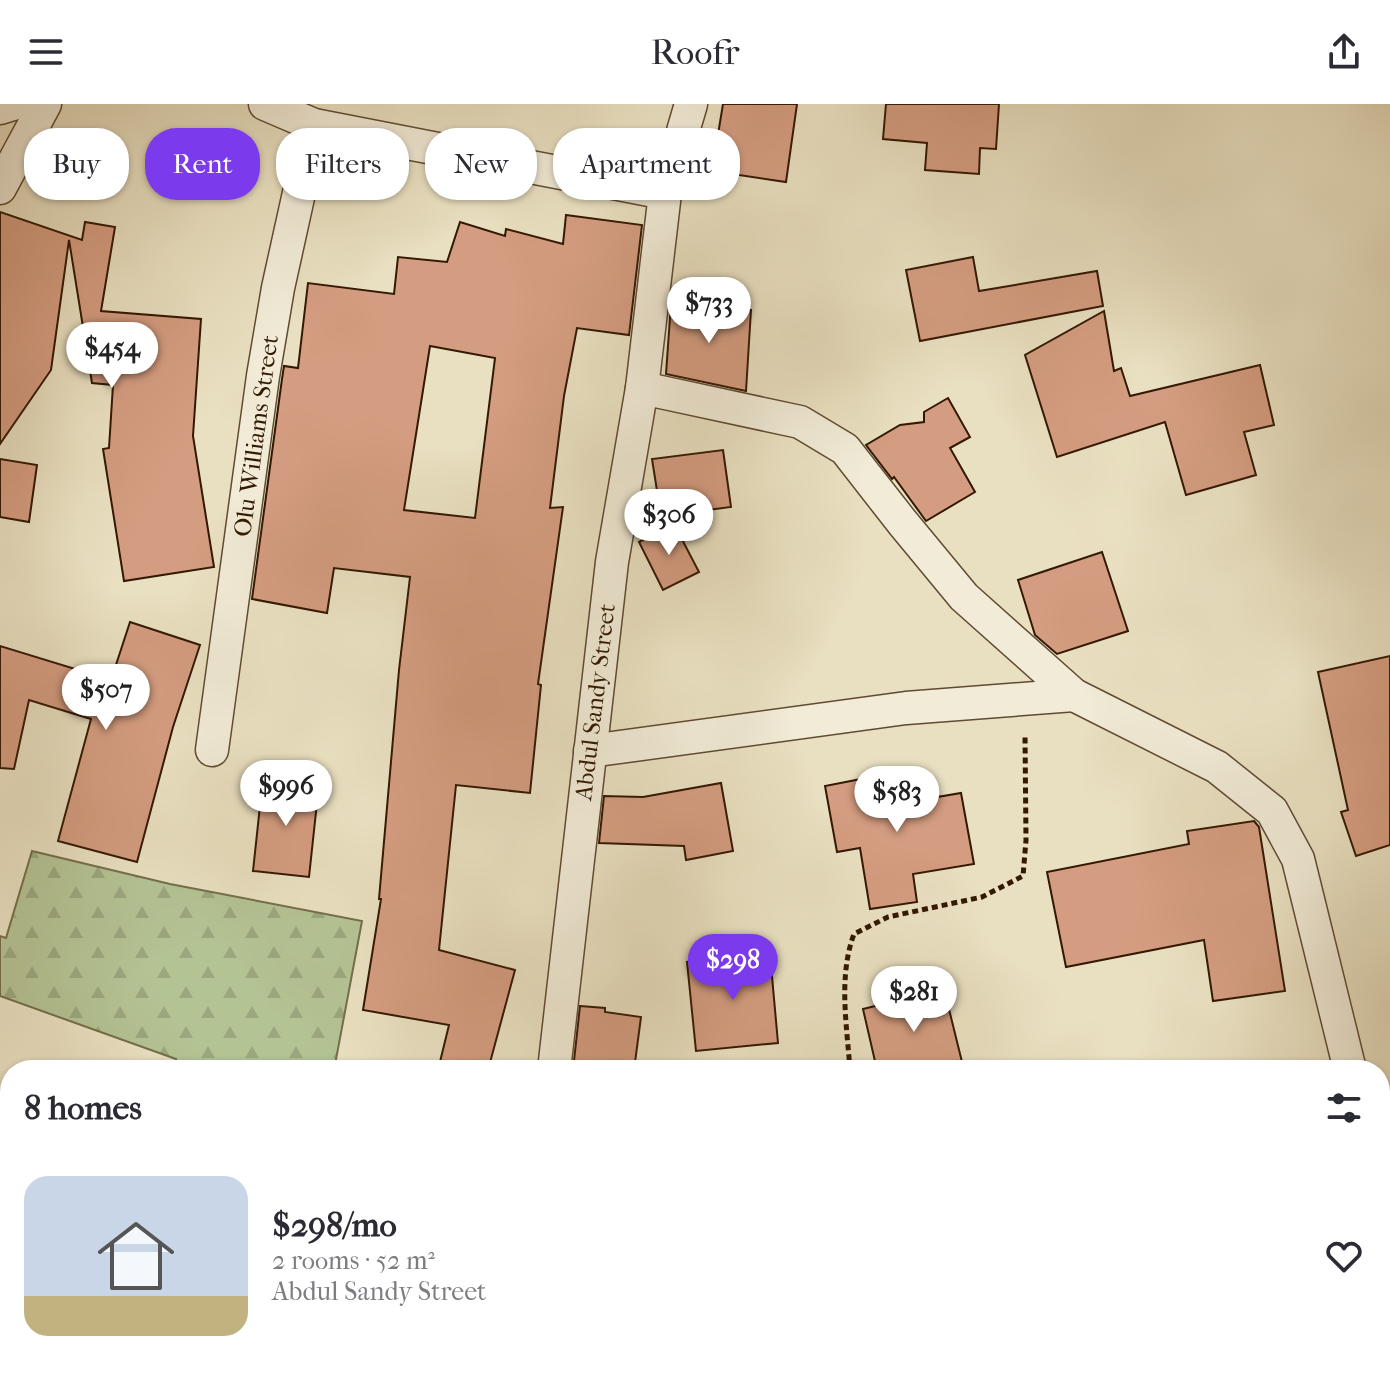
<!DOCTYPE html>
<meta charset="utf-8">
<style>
body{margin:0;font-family:"IM FELL French Canon",serif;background:#f2f2f3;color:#2b2b33;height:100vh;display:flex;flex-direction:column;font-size:30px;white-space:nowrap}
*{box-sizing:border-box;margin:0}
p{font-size:26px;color:#7c7c81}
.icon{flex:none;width:44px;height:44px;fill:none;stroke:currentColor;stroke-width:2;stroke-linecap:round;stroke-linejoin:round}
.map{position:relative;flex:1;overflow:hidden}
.side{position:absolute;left:0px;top:956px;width:1390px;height:314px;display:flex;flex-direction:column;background:#fff;border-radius:32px 32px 0 0;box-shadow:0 2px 6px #0004}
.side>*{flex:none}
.top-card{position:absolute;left:24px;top:24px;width:800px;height:72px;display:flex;gap:16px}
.price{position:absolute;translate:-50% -68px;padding:0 18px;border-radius:28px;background:#fff;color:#222;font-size:26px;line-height:52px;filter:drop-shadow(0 2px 4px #0008)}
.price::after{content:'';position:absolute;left:50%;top:48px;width:24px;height:18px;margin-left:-12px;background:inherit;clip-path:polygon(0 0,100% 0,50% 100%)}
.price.selected{background:#7c3aed;color:#fff}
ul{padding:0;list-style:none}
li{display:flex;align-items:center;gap:24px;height:200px;padding:0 24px}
li span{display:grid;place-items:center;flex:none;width:224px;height:160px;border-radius:24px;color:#555}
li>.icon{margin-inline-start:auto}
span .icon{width:96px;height:96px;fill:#fffc;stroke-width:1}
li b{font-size:34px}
h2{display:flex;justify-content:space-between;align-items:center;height:96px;padding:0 24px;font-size:34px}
.pill{padding:0 28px;border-radius:32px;background:#fff;box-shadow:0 2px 6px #0004;font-size:28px;line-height:72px}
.pill.selected{background:#7c3aed;color:#fff}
header{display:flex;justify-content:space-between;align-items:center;height:104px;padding:0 24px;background:#fff;font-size:36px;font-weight:600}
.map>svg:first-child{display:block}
.forest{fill:url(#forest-firs);stroke:#746e4b;stroke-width:2}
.building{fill:#d49c80;stroke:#331802;stroke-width:2;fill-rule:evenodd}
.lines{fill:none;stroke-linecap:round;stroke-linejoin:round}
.street-casing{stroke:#604a32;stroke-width:35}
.path{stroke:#331802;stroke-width:5;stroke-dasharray:6 4;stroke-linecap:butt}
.street{stroke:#f1ebd7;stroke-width:32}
.labels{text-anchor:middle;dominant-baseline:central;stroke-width:6;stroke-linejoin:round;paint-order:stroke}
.street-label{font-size:24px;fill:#331802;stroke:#f1ebd7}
</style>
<header><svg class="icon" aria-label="menu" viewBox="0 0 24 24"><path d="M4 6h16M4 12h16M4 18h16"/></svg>Roofr<svg class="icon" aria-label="share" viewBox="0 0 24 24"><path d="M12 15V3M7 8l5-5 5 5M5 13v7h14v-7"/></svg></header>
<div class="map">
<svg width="1390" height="1269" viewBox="0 0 1390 1269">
<defs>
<pattern id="forest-firs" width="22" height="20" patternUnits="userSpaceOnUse" patternTransform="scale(2)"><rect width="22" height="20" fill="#b4c394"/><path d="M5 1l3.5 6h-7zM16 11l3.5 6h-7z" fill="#9ba77e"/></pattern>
</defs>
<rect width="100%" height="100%" fill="#e9e0c1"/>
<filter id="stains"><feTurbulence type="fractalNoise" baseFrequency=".0025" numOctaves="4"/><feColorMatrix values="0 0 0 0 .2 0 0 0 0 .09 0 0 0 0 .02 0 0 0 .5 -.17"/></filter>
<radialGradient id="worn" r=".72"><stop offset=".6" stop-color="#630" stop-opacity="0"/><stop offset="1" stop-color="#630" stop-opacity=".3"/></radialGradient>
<g class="forest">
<polygon points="32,747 170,780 362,817 334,966 176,966 176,955 0,892 0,832 6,834"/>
<polygon points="279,1260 456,1260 453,1269 288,1269"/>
</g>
<g class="building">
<polygon points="723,0 797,0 786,78 712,67"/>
<polygon points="886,0 999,0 996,45 980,44 979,70 925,66 927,39 883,35"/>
<polygon points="0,108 82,136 85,118 115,123 101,207 201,215 193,332 214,463 124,477 103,345 109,344 113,281 92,279 69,136 51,266 0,340"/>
<path d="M566 111 642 121 629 231 577 224 564 292 550 404 563 403 538 580 541 581 530 689 456 681 439 846 515 866 488 966H438L449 921 363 906 381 795H379L399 566 410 473 334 464 327 509 252 495 282 275 284 262 298 264 308 179 394 190 398 153 447 158 460 118 505 132 506 125 563 140ZM430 242 495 254 475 414 404 406Z"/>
<polygon points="973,153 979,187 1097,167 1103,202 920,237 906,166"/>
<polygon points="671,200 751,206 746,287 666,270"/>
<polygon points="1104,207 1114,267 1121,264 1130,292 1260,261 1274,321 1244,328 1256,371 1186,391 1165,318 1057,353 1025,251"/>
<polygon points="948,294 970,333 950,344 975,388 926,417 894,373 892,375 866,341 900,321 924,318 924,308"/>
<polygon points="723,346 731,403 661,412 652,355"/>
<polygon points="0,355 37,361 29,418 0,413"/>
<polygon points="674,420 699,468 663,486 639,438"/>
<polygon points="1102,448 1128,527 1057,550 1035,531 1018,476"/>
<polygon points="130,518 200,541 173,623 137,758 58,737 91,615 29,596 14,665 0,664 0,542 111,576"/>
<polygon points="1390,552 1390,741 1356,752 1341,708 1348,706 1318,568"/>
<polygon points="902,667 908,698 961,689 974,760 913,770 917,798 870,805 860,744 837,748 825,682"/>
<polygon points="263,674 319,680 309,773 253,767"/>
<polygon points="721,679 733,747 686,756 684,742 599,739 604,692 643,693"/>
<polygon points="1254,717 1259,723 1285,887 1213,897 1204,836 1066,863 1047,768 1189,740 1187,727"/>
<polygon points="770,850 778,939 696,947 687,858"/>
<polygon points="944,885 964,966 877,966 863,905"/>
<polygon points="580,902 605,904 605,908 641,913 634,966 573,966"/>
</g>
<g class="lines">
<g class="street-casing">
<g id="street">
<polyline points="265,0 314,21 665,89"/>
<polyline points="0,4 13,0"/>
<polyline points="0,84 45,0"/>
<polyline points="642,284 800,318 845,345 902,418 964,493 1074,591 1217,663 1272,707 1298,755 1350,966"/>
<polyline points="212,646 263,272 278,184 314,21"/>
<polyline points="590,647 906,604 1074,591"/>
<polyline points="554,966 612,458 642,284 665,89 691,0"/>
<polyline points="1380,1034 1390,1046"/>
<polyline points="1380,1097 1390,1141"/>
<polyline points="488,1269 490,1260"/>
</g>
</g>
<g class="path">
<path d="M850 966C847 922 838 873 854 830L888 813 982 793 1023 772 1026 736 1025 631"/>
<polyline points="0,1238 10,1228"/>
<polyline points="840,1269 842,1260"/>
</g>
<use href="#street" class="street"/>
</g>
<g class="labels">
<g class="street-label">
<text transform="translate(256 332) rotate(-82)">Olu Williams Street</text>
<text transform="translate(595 598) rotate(-83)">Abdul Sandy Street</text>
</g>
</g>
<rect width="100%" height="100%" filter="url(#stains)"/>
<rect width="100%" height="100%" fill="url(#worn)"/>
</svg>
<b class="price" style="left:709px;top:241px">$733</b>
<b class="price" style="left:112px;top:286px">$454</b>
<b class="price" style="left:669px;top:453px">$306</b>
<b class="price" style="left:106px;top:628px">$507</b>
<b class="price" style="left:286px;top:724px">$996</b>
<b class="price" style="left:897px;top:730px">$583</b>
<b class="price selected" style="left:733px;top:898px">$298</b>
<b class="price" style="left:914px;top:930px">$281</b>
<div class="top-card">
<a class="pill">Buy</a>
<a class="pill selected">Rent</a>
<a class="pill">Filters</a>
<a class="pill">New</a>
<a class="pill">Apartment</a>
</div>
<section class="side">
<h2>8 homes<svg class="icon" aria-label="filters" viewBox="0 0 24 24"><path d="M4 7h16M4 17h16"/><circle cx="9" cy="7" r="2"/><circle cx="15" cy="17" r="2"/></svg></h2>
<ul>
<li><span style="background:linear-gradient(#c9d6e8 75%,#c2b280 0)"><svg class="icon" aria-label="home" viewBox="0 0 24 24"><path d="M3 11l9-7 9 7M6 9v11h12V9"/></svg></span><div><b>$298/mo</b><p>2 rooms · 52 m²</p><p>Abdul Sandy Street</p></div><svg class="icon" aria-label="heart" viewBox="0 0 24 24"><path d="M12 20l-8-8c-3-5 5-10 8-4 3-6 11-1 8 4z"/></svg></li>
</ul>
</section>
</div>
